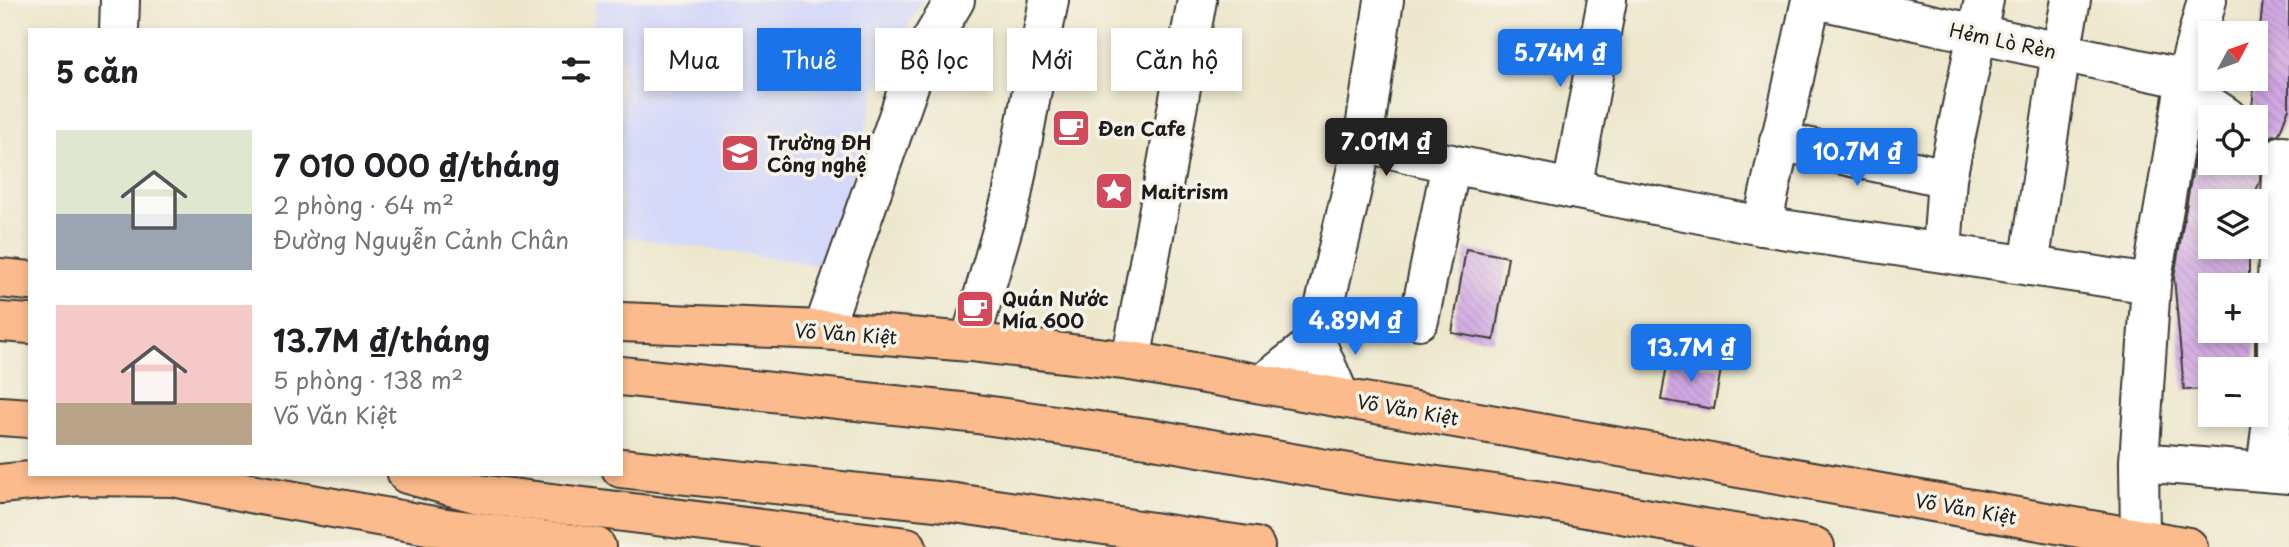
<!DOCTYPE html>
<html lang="vi">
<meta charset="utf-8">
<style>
body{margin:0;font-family:"Playpen Sans",sans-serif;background:#f2f2f2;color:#202124;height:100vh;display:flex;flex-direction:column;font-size:26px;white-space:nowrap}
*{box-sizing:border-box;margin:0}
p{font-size:23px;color:#757577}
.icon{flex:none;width:38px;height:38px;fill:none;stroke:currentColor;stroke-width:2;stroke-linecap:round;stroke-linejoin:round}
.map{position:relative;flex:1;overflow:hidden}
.drawer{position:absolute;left:28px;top:28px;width:595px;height:448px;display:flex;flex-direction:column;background:#fff;border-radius:0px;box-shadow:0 4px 10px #0003}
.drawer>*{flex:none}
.banner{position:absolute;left:644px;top:28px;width:665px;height:63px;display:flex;gap:14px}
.needle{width:46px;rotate:49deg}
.tools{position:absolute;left:2198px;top:21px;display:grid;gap:14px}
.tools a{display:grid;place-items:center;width:70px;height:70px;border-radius:0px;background:#fff;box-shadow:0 4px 10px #0003;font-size:35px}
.price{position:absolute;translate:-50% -60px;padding:0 16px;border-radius:7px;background:#1a73e8;color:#fff;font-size:23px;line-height:46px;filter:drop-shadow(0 2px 4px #0008)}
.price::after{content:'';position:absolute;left:50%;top:42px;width:21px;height:16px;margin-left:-10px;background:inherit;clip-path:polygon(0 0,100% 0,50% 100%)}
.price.on{background:#222;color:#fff}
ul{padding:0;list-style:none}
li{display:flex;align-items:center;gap:21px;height:175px;padding:0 28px}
li span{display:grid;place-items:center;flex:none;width:196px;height:140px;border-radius:0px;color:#555}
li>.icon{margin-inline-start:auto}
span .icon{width:84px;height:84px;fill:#fffc;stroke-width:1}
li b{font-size:30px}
h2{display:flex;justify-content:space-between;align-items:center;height:84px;padding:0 28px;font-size:30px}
.pill{padding:0 24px;border-radius:0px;background:#fff;box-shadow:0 4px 10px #0003;font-size:24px;line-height:63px}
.pill.on{background:#1a73e8;color:#fff}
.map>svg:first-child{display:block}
.built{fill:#d4d8f9}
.building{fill:url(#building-back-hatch)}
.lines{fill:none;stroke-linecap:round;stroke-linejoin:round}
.minor-casing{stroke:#3b3a36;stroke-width:42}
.major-casing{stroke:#3b3a36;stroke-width:42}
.highway-casing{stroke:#3b3a36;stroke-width:42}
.minor{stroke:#fff;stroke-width:38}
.major{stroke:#fbbb8c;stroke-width:38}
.highway{stroke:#fbbb8c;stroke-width:38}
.labels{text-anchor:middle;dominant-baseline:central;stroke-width:7;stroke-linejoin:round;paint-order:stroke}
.street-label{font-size:19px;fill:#1c1c1c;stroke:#f7f3e8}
.poi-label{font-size:19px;font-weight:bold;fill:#1c1c1c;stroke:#f7f3e8;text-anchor:start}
</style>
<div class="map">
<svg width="2289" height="547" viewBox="0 0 2289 547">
<defs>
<pattern id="building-back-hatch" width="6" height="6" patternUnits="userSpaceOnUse" patternTransform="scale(1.75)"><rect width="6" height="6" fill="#d1a8e3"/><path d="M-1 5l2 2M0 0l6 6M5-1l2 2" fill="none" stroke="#b390c2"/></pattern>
</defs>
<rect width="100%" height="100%" fill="#f7f3e8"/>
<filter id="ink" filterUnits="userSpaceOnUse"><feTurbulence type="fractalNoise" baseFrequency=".0143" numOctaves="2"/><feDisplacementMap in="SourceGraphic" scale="14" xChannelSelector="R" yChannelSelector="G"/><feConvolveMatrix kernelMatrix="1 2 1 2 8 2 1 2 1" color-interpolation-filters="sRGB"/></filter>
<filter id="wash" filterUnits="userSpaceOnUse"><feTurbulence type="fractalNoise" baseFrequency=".00686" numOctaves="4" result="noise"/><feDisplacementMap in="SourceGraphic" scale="28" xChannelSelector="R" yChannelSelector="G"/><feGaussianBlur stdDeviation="1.57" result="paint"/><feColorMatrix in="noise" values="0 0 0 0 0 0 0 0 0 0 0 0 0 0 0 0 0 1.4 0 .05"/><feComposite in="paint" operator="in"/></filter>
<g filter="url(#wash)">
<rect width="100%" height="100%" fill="#ede7cc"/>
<polygon class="built" points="597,0 923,0 883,69 825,266 621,236 621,30 591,30"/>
<g id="blocks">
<g class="building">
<polygon points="2263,0 2289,0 2289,108 2279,134 2272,136 2264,144 2261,154 2260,181 2252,201 2210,201 2210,247 2249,247 2249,285 2210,285 2210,331 2255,331 2255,369 2210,369 2210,389 2184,390 2174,277 2196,150 2203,127 2210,132 2210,163 2256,163 2256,117 2251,117"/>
<polygon points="1466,249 1508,257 1494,340 1452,333"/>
<polygon points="1668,359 1721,369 1714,409 1661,400"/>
</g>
</g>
</g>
<g filter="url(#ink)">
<use href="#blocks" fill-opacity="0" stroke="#3b3a36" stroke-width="2"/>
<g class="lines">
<g class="minor-casing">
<g id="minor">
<polyline points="1819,0 2186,79"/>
<polyline points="119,30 120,0"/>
<polyline points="2209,105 2227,117"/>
<polyline points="1779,141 1947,178"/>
<polyline points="1363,142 1451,164 1572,189 1762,226 2151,284"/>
<polyline points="1572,189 1607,0"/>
<polyline points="1762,226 1811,0"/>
<polyline points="1942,252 1947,178 1984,0"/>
<polyline points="2029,266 2061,52 2071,0"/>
<polyline points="1419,320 1451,164"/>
<polyline points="823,330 916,66 955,0"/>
<polyline points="970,342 1012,196 1049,0"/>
<polyline points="1131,361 1197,0"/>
<polyline points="1264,383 1316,342"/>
<polyline points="1340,397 1316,342 1363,142 1384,0"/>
<polyline points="2139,462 2289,474"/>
<polyline points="2266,471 2277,378 2277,279 2283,155"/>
<polyline points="2140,539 2139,462 2151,284 2186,79 2207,0"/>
</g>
</g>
<g class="major-casing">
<g id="major">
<polyline points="0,278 30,281"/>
<polyline points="621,322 823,330 970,342 1131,361 2188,547"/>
<polyline points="407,474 479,494 907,547"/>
<polyline points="0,484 79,476 173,477 250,493 439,527 596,547"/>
</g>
</g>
<g class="highway-casing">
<g id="highway">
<polyline points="0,322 30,324"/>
<polyline points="621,376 970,413 1154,439 1360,475 1551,502 1815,547"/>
<polyline points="0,416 30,418"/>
<polyline points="621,468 955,503 1255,547"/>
</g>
</g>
<use href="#minor" class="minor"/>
<use href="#major" class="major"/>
<use href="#highway" class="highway"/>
</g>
</g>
<defs>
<g id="cafe-square" transform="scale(2.0125)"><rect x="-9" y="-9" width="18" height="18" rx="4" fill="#d1495b" stroke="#f7f3e8"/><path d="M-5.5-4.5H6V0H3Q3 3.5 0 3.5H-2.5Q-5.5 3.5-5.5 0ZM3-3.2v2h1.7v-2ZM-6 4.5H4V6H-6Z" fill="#fff"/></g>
<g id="university-square" transform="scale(2.0125)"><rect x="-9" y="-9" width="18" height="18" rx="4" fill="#d1495b" stroke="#f7f3e8"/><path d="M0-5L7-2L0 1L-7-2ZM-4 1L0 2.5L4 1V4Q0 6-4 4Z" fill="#fff"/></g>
<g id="sight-square" transform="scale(2.0125)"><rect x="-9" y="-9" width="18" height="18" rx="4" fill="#d1495b" stroke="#f7f3e8"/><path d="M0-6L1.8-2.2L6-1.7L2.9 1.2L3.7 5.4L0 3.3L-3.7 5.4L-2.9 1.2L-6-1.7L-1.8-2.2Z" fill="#fff"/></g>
</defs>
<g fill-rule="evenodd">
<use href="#cafe-square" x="1071" y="128"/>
<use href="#university-square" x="740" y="153"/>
<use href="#sight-square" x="1114" y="191"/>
<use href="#cafe-square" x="975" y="309"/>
</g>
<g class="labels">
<g class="street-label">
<text transform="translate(2003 40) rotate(12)">Hẻm Lò Rèn</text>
<text transform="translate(846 333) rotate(4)">Võ Văn Kiệt</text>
<text transform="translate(1408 409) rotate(10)">Võ Văn Kiệt</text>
<text transform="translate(1966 508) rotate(10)">Võ Văn Kiệt</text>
</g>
<g class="poi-label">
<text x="1098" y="128">Đen Cafe</text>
<text x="767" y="142">Trường ĐH<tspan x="767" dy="22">Công nghệ</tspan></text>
<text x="1141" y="191">Maitrism</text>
<text x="1002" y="298">Quán Nước<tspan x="1002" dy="22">Mía 600</tspan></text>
</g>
</g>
</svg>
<div class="tools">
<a><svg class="needle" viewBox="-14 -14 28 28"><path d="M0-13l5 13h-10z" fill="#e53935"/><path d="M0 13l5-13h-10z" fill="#757577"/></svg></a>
<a><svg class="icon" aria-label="locate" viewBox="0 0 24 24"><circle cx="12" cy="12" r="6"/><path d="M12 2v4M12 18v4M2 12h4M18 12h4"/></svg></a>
<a><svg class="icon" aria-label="layers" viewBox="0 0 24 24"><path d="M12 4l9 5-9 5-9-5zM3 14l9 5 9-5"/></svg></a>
<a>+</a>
<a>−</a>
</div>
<b class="price" style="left:1560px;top:89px">5.74M ₫</b>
<b class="price on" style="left:1386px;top:178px">7.01M ₫</b>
<b class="price" style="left:1857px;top:188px">10.7M ₫</b>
<b class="price" style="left:1355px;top:357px">4.89M ₫</b>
<b class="price" style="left:1691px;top:384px">13.7M ₫</b>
<div class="banner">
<a class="pill">Mua</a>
<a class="pill on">Thuê</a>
<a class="pill">Bộ lọc</a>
<a class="pill">Mới</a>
<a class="pill">Căn hộ</a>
</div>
<section class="drawer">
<h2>5 căn<svg class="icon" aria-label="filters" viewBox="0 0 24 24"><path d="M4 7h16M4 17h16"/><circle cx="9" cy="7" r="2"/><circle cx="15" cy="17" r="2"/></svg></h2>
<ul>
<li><span style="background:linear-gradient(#dfe7d0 60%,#9aa5b1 0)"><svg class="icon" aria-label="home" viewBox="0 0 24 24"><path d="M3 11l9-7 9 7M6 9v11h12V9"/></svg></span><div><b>7 010 000 ₫/tháng</b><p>2 phòng · 64 m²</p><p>Đường Nguyễn Cảnh Chân</p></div></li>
<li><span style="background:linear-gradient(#f6c9c9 70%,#b9a48a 0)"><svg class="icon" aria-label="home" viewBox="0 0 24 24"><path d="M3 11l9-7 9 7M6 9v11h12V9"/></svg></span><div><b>13.7M ₫/tháng</b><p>5 phòng · 138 m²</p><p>Võ Văn Kiệt</p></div></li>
</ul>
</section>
</div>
